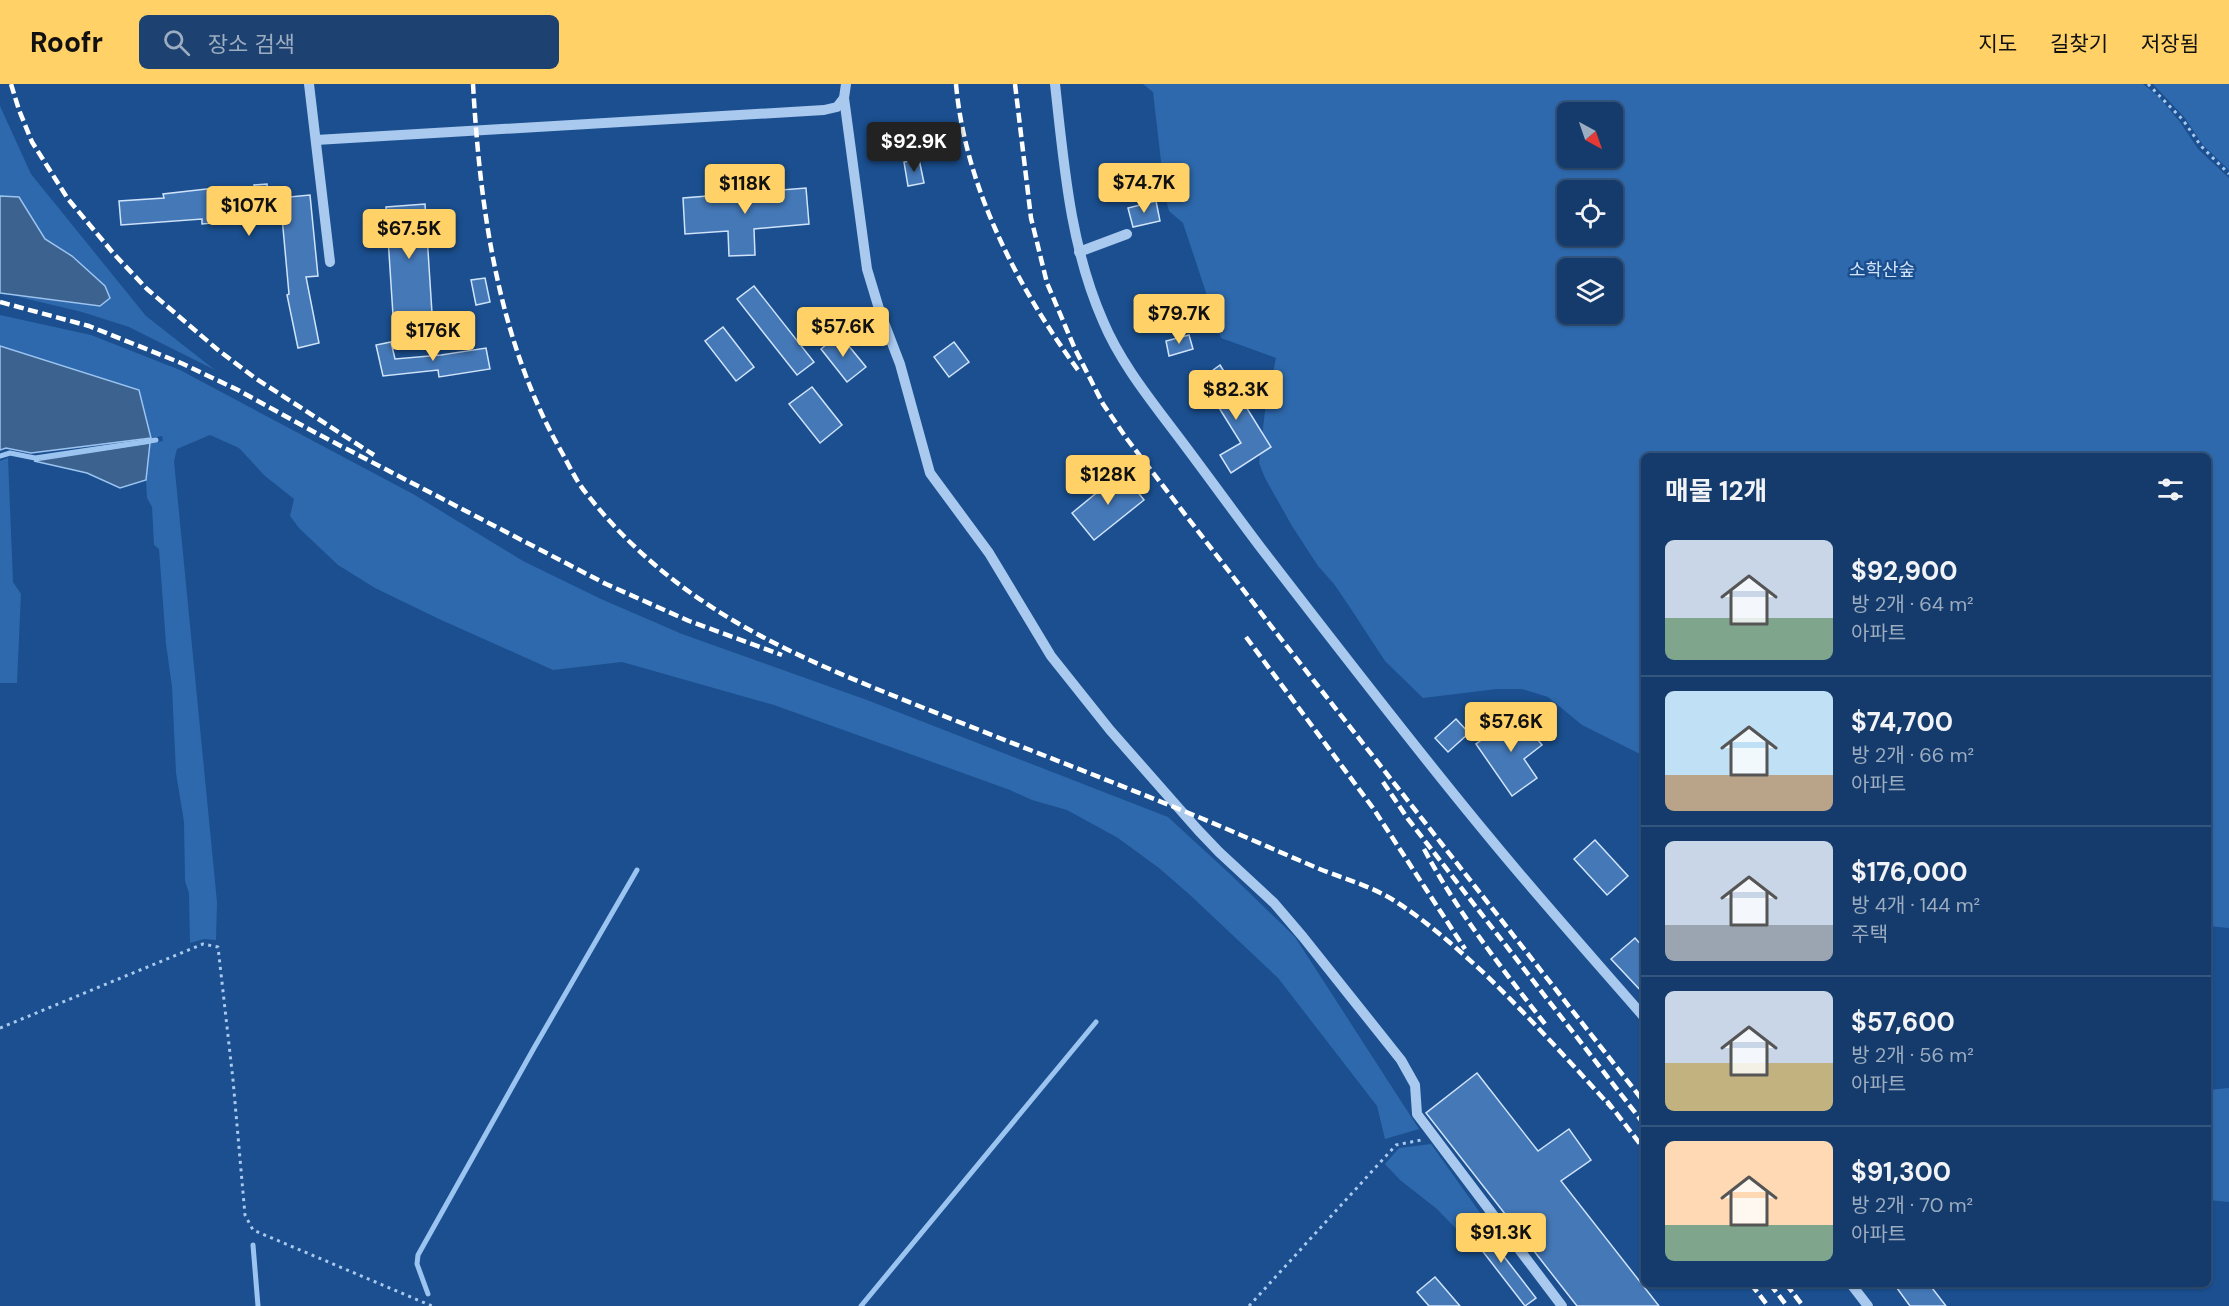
<!DOCTYPE html>
<html lang="ko">
<meta charset="utf-8">
<style>
body{margin:0;font-family:"DM Sans","Noto Sans KR",sans-serif;background:#1d4271;color:#f1f3f6;height:100vh;display:flex;flex-direction:column;font-size:22px;white-space:nowrap}
*{box-sizing:border-box;margin:0}
p{font-size:20px;color:#9dadc1}
.icon{flex:none;width:33px;height:33px;fill:none;stroke:currentColor;stroke-width:2;stroke-linecap:round;stroke-linejoin:round}
.map{position:relative;flex:1;overflow:hidden}
.details{position:absolute;left:1641px;top:369px;width:570px;height:834px;display:flex;flex-direction:column;background:#143b6b;border-radius:9px;box-shadow:0 2px 4px #0004,0 0 0 2px #33557e}
.details>*{flex:none}
.needle{width:39px;rotate:140deg}
.tools{position:absolute;left:1557px;top:18px;display:grid;gap:12px}
.tools a{display:grid;place-items:center;width:66px;height:66px;border-radius:9px;background:#143b6b;box-shadow:0 2px 4px #0004,0 0 0 2px #33557e;font-size:30px}
.price{position:absolute;translate:-50% -51px;padding:0 14px;border-radius:6px;background:#ffd166;color:#111;font-size:20px;line-height:39px;filter:drop-shadow(0 2px 3px #0008)}
.price::after{content:'';position:absolute;left:50%;top:36px;width:18px;height:14px;margin-left:-9px;background:inherit;clip-path:polygon(0 0,100% 0,50% 100%)}
.price.on{background:#222;color:#fff}
ul{padding:0;list-style:none}
li{display:flex;align-items:center;gap:18px;height:150px;padding:0 24px}
li+li{border-top:2px solid #33557e}
li span{display:grid;place-items:center;flex:none;width:168px;height:120px;border-radius:9px;color:#555}
li>.icon{margin-inline-start:auto}
span .icon{width:72px;height:72px;fill:#fffc;stroke-width:1}
li b{font-size:26px}
h2{display:flex;justify-content:space-between;align-items:center;height:72px;padding:0 24px;font-size:26px}
header{display:flex;align-items:center;gap:36px;box-sizing:border-box;height:84px;padding:0 30px;background:#ffd166;color:#111}
header strong{font-size:28px}
nav{display:flex;gap:33px;margin-inline-start:auto;font-size:21px}
.search{width:420px;height:54px;background:#1d4271;display:flex;align-items:center;gap:15px;box-sizing:border-box;padding:0 21px;border-radius:9px;color:#9dadc1;font-size:22px}
.map>svg:first-child{display:block}
.green{fill:#2e69ad;fill-rule:evenodd}
.water{fill:#3c6290;stroke:#9cc4f0;stroke-width:1.5}
.lines{fill:none;stroke-linecap:round;stroke-linejoin:round}
.stream{stroke:#9cc4f0;stroke-width:5}
.building{fill:#4478b7;stroke:#cfe3fa;stroke-width:1.5}
.path{stroke:#a9c9ee;stroke-width:3;stroke-dasharray:3 4.5;stroke-linecap:butt}
.minor{stroke:#a9c9ee;stroke-width:10}
.rail{stroke:#fff;stroke-width:4.5;stroke-dasharray:10 4.5;stroke-linecap:butt}
.labels{text-anchor:middle;dominant-baseline:central;stroke-width:5;stroke-linejoin:round;paint-order:stroke}
.park-label{font-size:18px;fill:#cfe3fa;stroke:#1b4f8f}
</style>
<header>
<strong>Roofr</strong>
<div class="search"><svg class="icon" aria-label="search" viewBox="0 0 24 24"><circle cx="10" cy="10" r="6"/><path d="M15 15l6 6"/></svg>장소 검색</div>
<nav><a>지도</a><a>길찾기</a><a>저장됨</a></nav>
</header>
<div class="map">
<svg width="2229" height="1222" viewBox="0 0 2229 1222">
<rect width="100%" height="100%" fill="#1b4f8f"/>
<g class="green">
<path d="M1143 0H2143L2159 13 2180 38 2198 65 2229 94V844L2208 842V372H1644V672L1582 641 1548 613 1522 605H1497L1423 614 1385 577 1349 522 1334 500 1318 482 1292 442 1265 394 1259 379 1265 327 1276 274 1221 254 1183 139 1169 127 1165 112 1153 8ZM1568 28H1612V74H1568ZM1568 106H1612V152H1568ZM1568 184H1612V230H1568Z"/>
<polygon points="2153,0 2229,0 2229,86 2203,61 2185,34"/>
<polygon points="0,22 31,90 146,232 215,286 129,243 82,228 15,212 100,222 72,172 45,155 19,113 0,112"/>
<polygon points="0,231 91,251 180,286 413,410 523,477 601,515 682,550 867,616 1168,733 1231,791 1295,853 1419,1045 1385,1055 1377,1022 1278,894 1190,811 1159,784 1118,754 1067,726 1032,716 1010,706 774,621 622,578 553,586 439,535 375,504 338,481 299,444 290,432 294,415 265,392 239,364 210,351 177,365 174,377 217,818 216,856 204,855 190,859 189,809 185,797 184,738 176,689 172,603 166,560 159,465 154,461 152,423 147,414 146,396 150,359 163,357 162,352 151,354 139,306 0,262"/>
<polygon points="8,374 13,498 21,510 17,599 0,599 0,377"/>
<polygon points="2229,1004 2229,1118 2208,1116 2208,1006"/>
<polygon points="1431,1060 1488,1140 1467,1156 1437,1125 1400,1096 1385,1080 1399,1064"/>
</g>
<g class="water">
<polygon points="0,112 19,113 45,155 72,172 105,202 110,214 100,222 0,209"/>
<polygon points="0,262 139,306 151,354 31,369 6,364 0,366"/>
<polygon points="150,359 146,396 120,404 87,389 34,377"/>
</g>
<g class="lines">
<g class="stream">
<polyline points="0,372 10,369 35,374 156,356"/>
<polyline points="253,1161 258,1222"/>
<polyline points="428,1210 417,1180 418,1171 534,964 637,786"/>
<polyline points="861,1222 1096,938"/>
</g>
</g>
<g class="building">
<polygon points="919,75 924,99 908,102 904,78"/>
<polygon points="267,100 268,115 310,111 318,192 306,193 319,259 298,264 287,211 289,210 282,133 202,140 202,135 121,141 119,117 164,114 163,110 215,104 217,123 255,120 254,101"/>
<polygon points="806,104 809,140 754,145 755,171 729,172 728,147 685,150 683,114"/>
<polygon points="1156,117 1160,137 1133,143 1128,124"/>
<polygon points="425,120 432,229 393,231 386,123"/>
<polygon points="485,194 490,218 476,221 471,196"/>
<polygon points="754,202 814,278 797,291 737,215"/>
<polygon points="723,243 754,283 736,297 705,257"/>
<polygon points="839,250 866,283 847,298 821,265"/>
<polygon points="1189,251 1193,265 1169,272 1166,257"/>
<polygon points="391,258 395,275 441,271 486,264 490,285 439,293 438,286 383,292 376,261"/>
<polygon points="954,258 969,278 949,293 934,273"/>
<polygon points="1220,281 1271,363 1231,389 1220,371 1241,359 1201,295"/>
<polygon points="812,303 842,341 820,359 789,320"/>
<polygon points="1122,388 1144,416 1094,456 1072,429"/>
<polygon points="1517,630 1542,661 1524,675 1537,694 1512,712 1476,660"/>
<polygon points="1456,635 1469,649 1448,668 1435,654"/>
<polygon points="1595,756 1628,792 1607,811 1574,775"/>
<polygon points="1635,854 1644,864 1644,910 1611,875"/>
<polygon points="1477,989 1538,1067 1569,1045 1591,1076 1561,1097 1659,1222 1577,1222 1426,1029"/>
<polygon points="1478,1139 1536,1214 1525,1222 1467,1147"/>
<polygon points="1435,1193 1460,1222 1429,1222 1417,1208"/>
<polygon points="1894,1200 1929,1200 1946,1222 1910,1222"/>
</g>
<g class="lines">
<g class="path">
<polyline points="2148,0 2183,36 2201,62 2229,90"/>
<polyline points="0,944 203,860 218,863 233,996 245,1131 253,1146 432,1222"/>
<polyline points="1249,1222 1396,1061 1421,1056"/>
</g>
<g class="minor">
<polyline points="309,0 330,178"/>
<path d="M1055 0C1064 81 1070 162 1103 237 1120 278 1150 315 1177 351 1205 388 1233 427 1261 464 1336 561 1411 659 1489 753 1539 814 1592 873 1644 933"/>
<polyline points="844,14 867,185 880,228 900,280 930,389 989,469 1051,572 1110,646 1198,746 1219,768 1274,819 1303,853 1401,976 1415,1001 1417,1030 1562,1222"/>
<polyline points="316,56 824,26 837,23 844,14 846,0"/>
<polyline points="1079,168 1127,150"/>
<polyline points="1851,1200 1868,1222"/>
</g>
<g class="rail">
<polyline points="11,0 19,26 32,58 68,115 114,170 147,205 218,266 255,294 374,371"/>
<path d="M473 0C480 125 498 256 561 367 569 381 576 397 586 409 681 530 802 575 939 630 1029 666 1119 700 1208 737 1246 753 1284 770 1322 786 1348 796 1374 803 1398 819 1430 840 1459 866 1487 892 1531 935 1571 979 1612 1024"/>
<path d="M956 0C965 103 1018 204 1078 286"/>
<polyline points="1015,0 1031,134 1047,199 1075,265 1103,320 1127,355 1278,551 1644,1018"/>
<polyline points="0,218 89,242 181,279 238,306 316,349 606,500 689,537 782,571"/>
<polyline points="1246,553 1373,724 1465,865"/>
<polyline points="1383,698 1408,735 1644,1040"/>
<path d="M1424 765C1458 829 1501 883 1545 940"/>
<polyline points="1607,1017 1644,1065"/>
<polyline points="1751,1200 1768,1222"/>
<polyline points="1770,1200 1787,1222"/>
<polyline points="1786,1200 1803,1222"/>
</g>
</g>
<g class="labels">
<g class="park-label">
<text x="1882" y="186">소학산숲</text>
</g>
</g>
</svg>
<div class="tools">
<a><svg class="needle" viewBox="-14 -14 28 28"><path d="M0-13l5 13h-10z" fill="#e53935"/><path d="M0 13l5-13h-10z" fill="#9dadc1"/></svg></a>
<a><svg class="icon" aria-label="locate" viewBox="0 0 24 24"><circle cx="12" cy="12" r="6"/><path d="M12 2v4M12 18v4M2 12h4M18 12h4"/></svg></a>
<a><svg class="icon" aria-label="layers" viewBox="0 0 24 24"><path d="M12 4l9 5-9 5-9-5zM3 14l9 5 9-5"/></svg></a>
</div>
<b class="price on" style="left:914px;top:89px">$92.9K</b>
<b class="price" style="left:1144px;top:130px">$74.7K</b>
<b class="price" style="left:745px;top:131px">$118K</b>
<b class="price" style="left:249px;top:153px">$107K</b>
<b class="price" style="left:409px;top:176px">$67.5K</b>
<b class="price" style="left:1179px;top:261px">$79.7K</b>
<b class="price" style="left:843px;top:274px">$57.6K</b>
<b class="price" style="left:433px;top:278px">$176K</b>
<b class="price" style="left:1236px;top:337px">$82.3K</b>
<b class="price" style="left:1108px;top:422px">$128K</b>
<b class="price" style="left:1511px;top:669px">$57.6K</b>
<b class="price" style="left:1501px;top:1180px">$91.3K</b>
<section class="details">
<h2>매물 12개<svg class="icon" aria-label="filters" viewBox="0 0 24 24"><path d="M4 7h16M4 17h16"/><circle cx="9" cy="7" r="2"/><circle cx="15" cy="17" r="2"/></svg></h2>
<ul>
<li><span style="background:linear-gradient(#c9d6e8 65%,#7fa58c 0)"><svg class="icon" aria-label="home" viewBox="0 0 24 24"><path d="M3 11l9-7 9 7M6 9v11h12V9"/></svg></span><div><b>$92,900</b><p>방 2개 · 64 m²</p><p>아파트</p></div></li>
<li><span style="background:linear-gradient(#bfe0f5 70%,#b9a48a 0)"><svg class="icon" aria-label="home" viewBox="0 0 24 24"><path d="M3 11l9-7 9 7M6 9v11h12V9"/></svg></span><div><b>$74,700</b><p>방 2개 · 66 m²</p><p>아파트</p></div></li>
<li><span style="background:linear-gradient(#c9d6e8 70%,#9aa5b1 0)"><svg class="icon" aria-label="home" viewBox="0 0 24 24"><path d="M3 11l9-7 9 7M6 9v11h12V9"/></svg></span><div><b>$176,000</b><p>방 4개 · 144 m²</p><p>주택</p></div></li>
<li><span style="background:linear-gradient(#c9d6e8 60%,#c2b280 0)"><svg class="icon" aria-label="home" viewBox="0 0 24 24"><path d="M3 11l9-7 9 7M6 9v11h12V9"/></svg></span><div><b>$57,600</b><p>방 2개 · 56 m²</p><p>아파트</p></div></li>
<li><span style="background:linear-gradient(#ffd9b3 70%,#7fa58c 0)"><svg class="icon" aria-label="home" viewBox="0 0 24 24"><path d="M3 11l9-7 9 7M6 9v11h12V9"/></svg></span><div><b>$91,300</b><p>방 2개 · 70 m²</p><p>아파트</p></div></li>
</ul>
</section>
</div>
